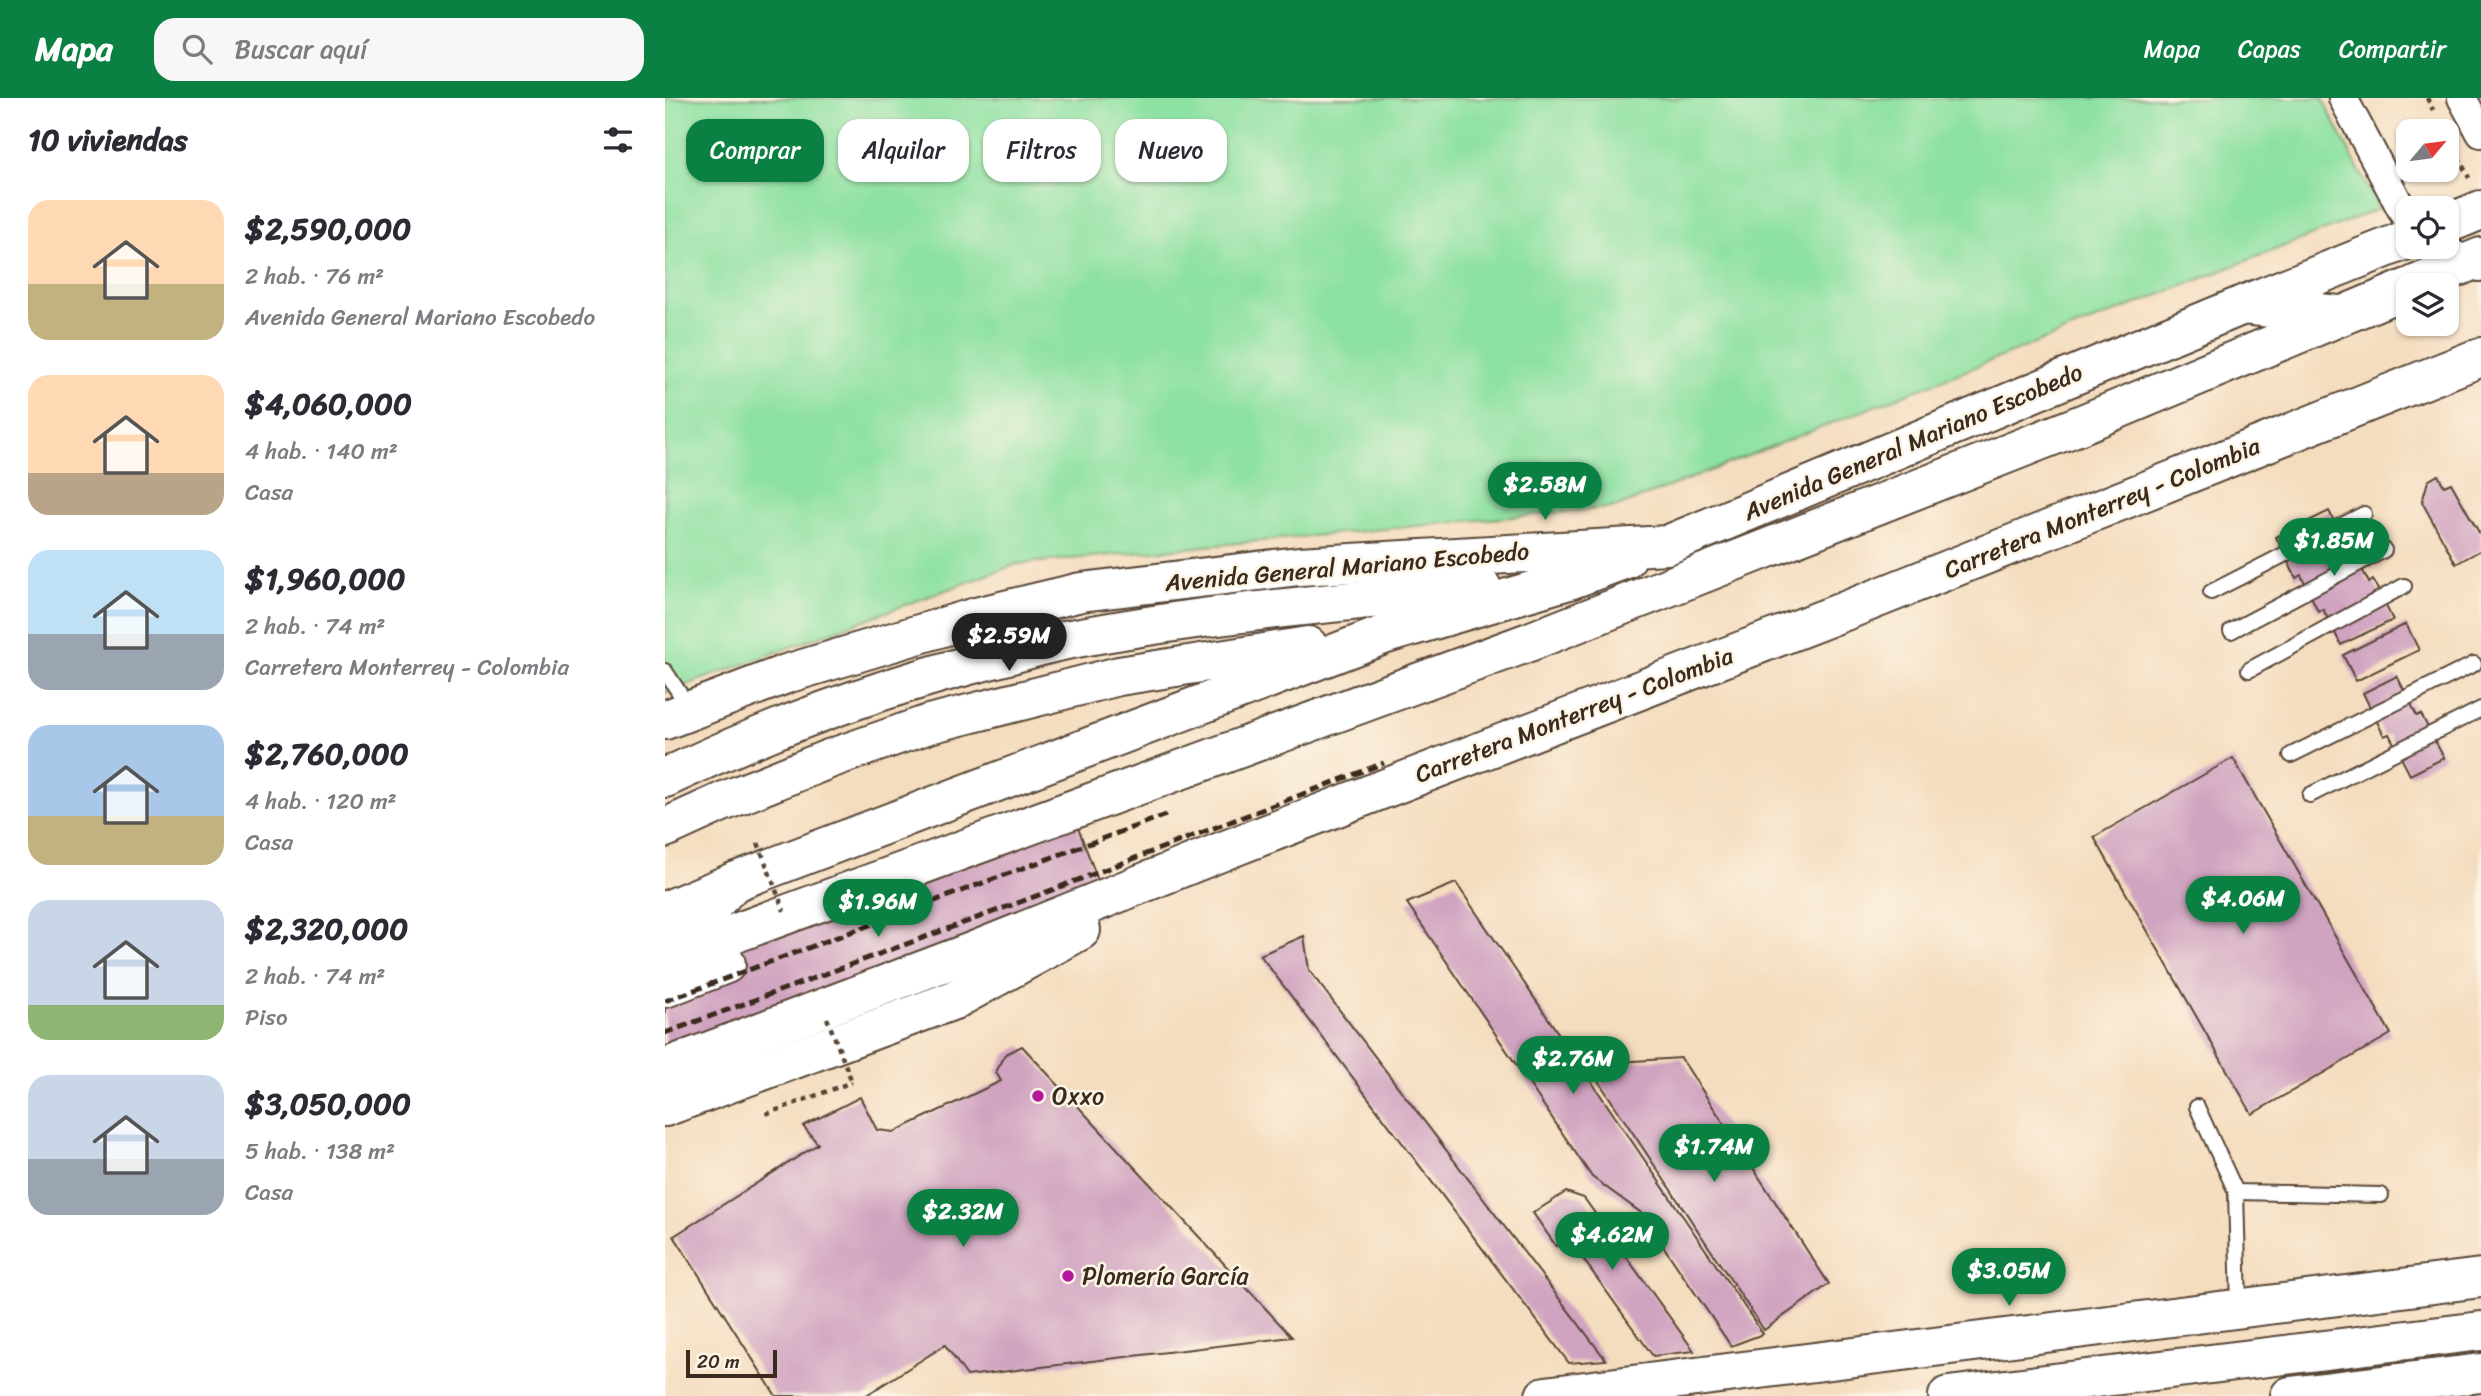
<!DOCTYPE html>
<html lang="es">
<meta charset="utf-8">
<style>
body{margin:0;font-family:Sriracha,sans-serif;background:#f7f7f7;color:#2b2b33;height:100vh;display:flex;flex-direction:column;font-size:26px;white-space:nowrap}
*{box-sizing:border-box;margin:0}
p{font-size:23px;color:#7c7c81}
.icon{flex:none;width:38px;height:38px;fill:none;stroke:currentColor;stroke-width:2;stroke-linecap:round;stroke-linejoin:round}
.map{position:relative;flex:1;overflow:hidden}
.panel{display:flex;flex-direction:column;background:#fff;width:665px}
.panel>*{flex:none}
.banner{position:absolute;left:21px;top:21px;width:665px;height:63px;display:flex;gap:14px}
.needle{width:46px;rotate:61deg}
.buttons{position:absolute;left:1731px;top:21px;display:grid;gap:14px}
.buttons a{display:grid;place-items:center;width:63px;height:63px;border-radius:14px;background:#fff;box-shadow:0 2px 5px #0004;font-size:35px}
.scale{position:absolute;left:21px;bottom:18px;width:91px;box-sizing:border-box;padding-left:7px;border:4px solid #3b2a1e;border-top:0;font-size:19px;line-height:24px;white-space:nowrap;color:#3b2a1e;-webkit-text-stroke:5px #fcf5e5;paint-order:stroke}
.price{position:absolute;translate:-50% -60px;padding:0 16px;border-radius:24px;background:#0b8043;color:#fff;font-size:23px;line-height:46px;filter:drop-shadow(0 2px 4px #0008)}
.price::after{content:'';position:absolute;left:50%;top:42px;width:21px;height:16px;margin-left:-10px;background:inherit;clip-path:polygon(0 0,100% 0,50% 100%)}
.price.selected{background:#222;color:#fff}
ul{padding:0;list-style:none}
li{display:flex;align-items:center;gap:21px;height:175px;padding:0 28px}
li span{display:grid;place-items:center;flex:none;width:196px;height:140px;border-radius:21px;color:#555}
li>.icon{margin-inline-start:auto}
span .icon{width:84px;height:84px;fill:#fffc;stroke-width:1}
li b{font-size:30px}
h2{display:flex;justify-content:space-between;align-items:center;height:84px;padding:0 28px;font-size:30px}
.chip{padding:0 24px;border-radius:21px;background:#fff;box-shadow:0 2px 5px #0004;font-size:24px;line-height:63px}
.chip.selected{background:#0b8043;color:#fff}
header{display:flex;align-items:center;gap:42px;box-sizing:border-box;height:98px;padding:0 35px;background:#0b8043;color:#fff}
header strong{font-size:33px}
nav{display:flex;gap:38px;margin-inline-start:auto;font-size:24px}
.search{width:490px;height:63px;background:#f7f7f7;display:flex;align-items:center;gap:18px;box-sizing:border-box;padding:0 24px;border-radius:21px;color:#7c7c81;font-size:26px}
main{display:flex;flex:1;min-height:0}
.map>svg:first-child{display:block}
.green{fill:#8de1a2;stroke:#648660;stroke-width:2}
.building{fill:#d0a3c0}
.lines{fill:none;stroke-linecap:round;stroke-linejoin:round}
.lane-casing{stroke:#574536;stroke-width:18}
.street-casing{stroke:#574536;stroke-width:32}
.secondary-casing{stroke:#574536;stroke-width:42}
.primary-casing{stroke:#574536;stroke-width:42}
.highway-casing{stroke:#574536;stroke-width:42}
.path{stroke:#574536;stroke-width:4.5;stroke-dasharray:5 5;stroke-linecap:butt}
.lane{stroke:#fff;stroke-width:14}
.street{stroke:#fff;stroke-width:28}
.secondary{stroke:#fff;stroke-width:38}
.primary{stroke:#fff;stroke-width:38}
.highway{stroke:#fff;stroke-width:38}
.rail{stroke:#3b2a1e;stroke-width:5;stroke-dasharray:10 5;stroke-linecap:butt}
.path-bridge{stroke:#574536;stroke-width:4.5;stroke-dasharray:5 5;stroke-linecap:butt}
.poi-dot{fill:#b5179e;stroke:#fcf5e5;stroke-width:2.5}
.labels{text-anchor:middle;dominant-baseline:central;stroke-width:5;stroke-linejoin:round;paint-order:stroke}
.street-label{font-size:24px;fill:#3b2a1e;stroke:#fcf5e5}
.poi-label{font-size:24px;fill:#3b2a1e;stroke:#fcf5e5;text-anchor:start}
</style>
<header>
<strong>Mapa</strong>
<div class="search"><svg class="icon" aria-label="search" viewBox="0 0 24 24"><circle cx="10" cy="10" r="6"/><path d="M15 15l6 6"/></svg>Buscar aquí</div>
<nav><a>Mapa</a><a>Capas</a><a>Compartir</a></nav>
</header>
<main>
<section class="panel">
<h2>10 viviendas<svg class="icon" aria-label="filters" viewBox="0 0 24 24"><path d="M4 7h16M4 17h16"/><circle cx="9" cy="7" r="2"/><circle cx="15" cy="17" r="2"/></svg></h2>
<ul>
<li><span style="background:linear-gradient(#ffd9b3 60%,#c2b280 0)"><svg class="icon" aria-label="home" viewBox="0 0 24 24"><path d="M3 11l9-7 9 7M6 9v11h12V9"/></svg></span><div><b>$2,590,000</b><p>2 hab. · 76 m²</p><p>Avenida General Mariano Escobedo</p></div></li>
<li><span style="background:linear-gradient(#ffd9b3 70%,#b9a48a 0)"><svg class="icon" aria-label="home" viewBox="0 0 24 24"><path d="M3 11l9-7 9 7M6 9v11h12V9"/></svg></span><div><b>$4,060,000</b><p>4 hab. · 140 m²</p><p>Casa</p></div></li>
<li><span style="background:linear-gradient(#bfe0f5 60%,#9aa5b1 0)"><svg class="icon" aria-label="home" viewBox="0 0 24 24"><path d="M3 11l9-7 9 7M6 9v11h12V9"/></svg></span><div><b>$1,960,000</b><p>2 hab. · 74 m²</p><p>Carretera Monterrey - Colombia</p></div></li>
<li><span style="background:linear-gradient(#a9c7e8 65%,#c2b280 0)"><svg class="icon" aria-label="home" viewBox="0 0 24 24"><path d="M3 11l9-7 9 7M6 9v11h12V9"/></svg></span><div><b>$2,760,000</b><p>4 hab. · 120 m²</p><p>Casa</p></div></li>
<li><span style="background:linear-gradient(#c9d6e8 75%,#8fb573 0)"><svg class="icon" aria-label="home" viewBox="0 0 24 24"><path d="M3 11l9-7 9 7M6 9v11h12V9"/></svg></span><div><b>$2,320,000</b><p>2 hab. · 74 m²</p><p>Piso</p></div></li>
<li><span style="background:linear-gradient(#c9d6e8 60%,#9aa5b1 0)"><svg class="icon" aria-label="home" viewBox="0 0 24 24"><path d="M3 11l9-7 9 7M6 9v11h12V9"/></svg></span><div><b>$3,050,000</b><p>5 hab. · 138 m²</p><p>Casa</p></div></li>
</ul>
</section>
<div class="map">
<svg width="1816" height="1298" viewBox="0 0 1816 1298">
<rect width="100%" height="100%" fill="#fcf5e5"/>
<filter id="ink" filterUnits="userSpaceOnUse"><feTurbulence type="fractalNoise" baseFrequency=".0143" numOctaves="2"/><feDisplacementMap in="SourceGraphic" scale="14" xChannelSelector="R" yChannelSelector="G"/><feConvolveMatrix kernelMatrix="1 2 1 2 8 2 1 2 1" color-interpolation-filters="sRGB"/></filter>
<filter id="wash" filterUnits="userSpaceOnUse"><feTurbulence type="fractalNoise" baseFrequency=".00686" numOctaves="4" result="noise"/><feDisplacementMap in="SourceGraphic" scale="28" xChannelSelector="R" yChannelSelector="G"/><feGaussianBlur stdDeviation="1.57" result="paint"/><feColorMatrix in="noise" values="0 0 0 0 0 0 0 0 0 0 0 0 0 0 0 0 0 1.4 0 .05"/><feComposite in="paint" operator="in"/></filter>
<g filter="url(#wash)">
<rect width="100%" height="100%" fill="#f4dcbe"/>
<polygon class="green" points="0,0 1657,0 1714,111 952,409 352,466 0,595"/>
<g id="blocks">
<g class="building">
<polygon points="1773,377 1779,388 1786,385 1816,438 1816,452 1791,466 1757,404 1763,383"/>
<polygon points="1664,413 1681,448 1685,447 1704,485 1708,482 1728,522 1676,547 1658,511 1653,513 1636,477 1631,480 1611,439"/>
<polygon points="1741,526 1754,552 1691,583 1678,557"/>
<polygon points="1732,578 1752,618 1756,616 1779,660 1745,677 1724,636 1719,638 1698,595"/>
<polygon points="1568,660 1726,936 1587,1016 1429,739"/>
<polygon points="404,706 445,814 0,981 0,858"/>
<polygon points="791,785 1098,1236 1066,1248 975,1114 927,1079 742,805"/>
<polygon points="639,838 644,872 941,1262 904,1265 595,857"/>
<polygon points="357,948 627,1239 302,1278 280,1247 200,1298 111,1298 9,1138 153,1046 138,1028 195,999 212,1032 229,1034 336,983 331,974 341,956"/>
<polygon points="1016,960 1164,1186 1099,1232 922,966"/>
<polygon points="901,1094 919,1100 1029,1253 988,1258 903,1140 891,1148 868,1115"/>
</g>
</g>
</g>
<g filter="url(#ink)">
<use href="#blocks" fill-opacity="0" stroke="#574536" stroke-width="2"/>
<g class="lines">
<g class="lane-casing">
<g id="lane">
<polyline points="1546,494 1699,416"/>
<polyline points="1566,533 1719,452"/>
<polyline points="1584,572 1739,488"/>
<polyline points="0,573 25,611"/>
<polyline points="1626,657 1809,566"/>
<polyline points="1645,697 1816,611"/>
<polyline points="1532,1009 1571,1094 1574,1209"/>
<polyline points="1571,1094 1716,1097"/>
</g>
</g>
<g class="street-casing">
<g id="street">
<polyline points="1678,0 1743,123"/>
<polyline points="1797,0 1816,35"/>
<polyline points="1773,149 1814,169"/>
</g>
</g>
<g class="secondary-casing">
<g id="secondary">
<polyline points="1782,126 1816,112"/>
<polyline points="0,622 121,576 311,519 416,494 634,468 1002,447 1578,207 1743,141"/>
<path d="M0 680C109 628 222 587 339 558 362 552 384 545 406 541 542 515 680 504 817 490"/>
<polyline points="0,730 57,704 164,661 264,626 454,578 643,548"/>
<polyline points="0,813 69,784 721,536 907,481 961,461"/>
<polyline points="880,1298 1816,1180"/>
</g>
</g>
<g class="primary-casing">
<g id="primary">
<polyline points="1750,187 1816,159"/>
<polyline points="1578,207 1673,217"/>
<polyline points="0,856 69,784"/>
<polyline points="0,861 864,544 1415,327 1743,190"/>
<polyline points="0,890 61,866"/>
<polyline points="0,970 309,853 558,753 1185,511 1816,259"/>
<polyline points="0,1009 289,902 416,832"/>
</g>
</g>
<g class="highway-casing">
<g id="highway">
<polyline points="1283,1298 1816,1233"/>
<polyline points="1625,1298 1816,1275"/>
</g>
</g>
<g class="path">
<polyline points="1762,0 1768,12"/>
<polyline points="1789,50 1804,80"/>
<polyline points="101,1016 187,984"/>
</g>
<use href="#lane" class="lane"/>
<use href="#street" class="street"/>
<use href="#secondary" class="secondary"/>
<use href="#primary" class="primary"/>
<use href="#highway" class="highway"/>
<g class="rail">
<polyline points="0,903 501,717"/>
<polyline points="0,935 358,803 719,665"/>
</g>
<g class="path-bridge">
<polyline points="93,745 119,813"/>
<polyline points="162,920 187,984"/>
</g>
</g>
</g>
<g class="poi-dot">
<circle cx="373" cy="998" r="7"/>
<circle cx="403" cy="1178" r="7"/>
</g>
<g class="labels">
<g class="street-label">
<text transform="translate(1248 344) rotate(-23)">Avenida General Mariano Escobedo</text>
<text transform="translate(1437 410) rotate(-22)">Carretera Monterrey - Colombia</text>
<text transform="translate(682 469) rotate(-5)">Avenida General Mariano Escobedo</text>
<text transform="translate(909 617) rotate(-21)">Carretera Monterrey - Colombia</text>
</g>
<g class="poi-label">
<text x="387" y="998">Oxxo</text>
<text x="417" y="1178">Plomería García</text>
</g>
</g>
</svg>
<div class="buttons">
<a><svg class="needle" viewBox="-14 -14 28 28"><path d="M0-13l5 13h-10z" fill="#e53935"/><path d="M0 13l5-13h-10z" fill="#7c7c81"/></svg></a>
<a><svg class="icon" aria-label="locate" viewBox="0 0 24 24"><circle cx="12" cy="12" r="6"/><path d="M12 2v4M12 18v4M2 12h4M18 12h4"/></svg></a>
<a><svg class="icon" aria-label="layers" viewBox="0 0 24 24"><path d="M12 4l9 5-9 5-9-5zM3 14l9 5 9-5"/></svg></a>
</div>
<div class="scale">20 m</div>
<b class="price" style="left:880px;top:424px">$2.58M</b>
<b class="price" style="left:1669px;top:480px">$1.85M</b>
<b class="price selected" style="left:344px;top:575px">$2.59M</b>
<b class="price" style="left:1578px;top:838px">$4.06M</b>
<b class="price" style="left:213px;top:841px">$1.96M</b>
<b class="price" style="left:908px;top:998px">$2.76M</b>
<b class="price" style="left:1049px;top:1086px">$1.74M</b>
<b class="price" style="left:298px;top:1151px">$2.32M</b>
<b class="price" style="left:947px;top:1174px">$4.62M</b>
<b class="price" style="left:1344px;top:1210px">$3.05M</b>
<div class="banner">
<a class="chip selected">Comprar</a>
<a class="chip">Alquilar</a>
<a class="chip">Filtros</a>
<a class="chip">Nuevo</a>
</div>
</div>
</main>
